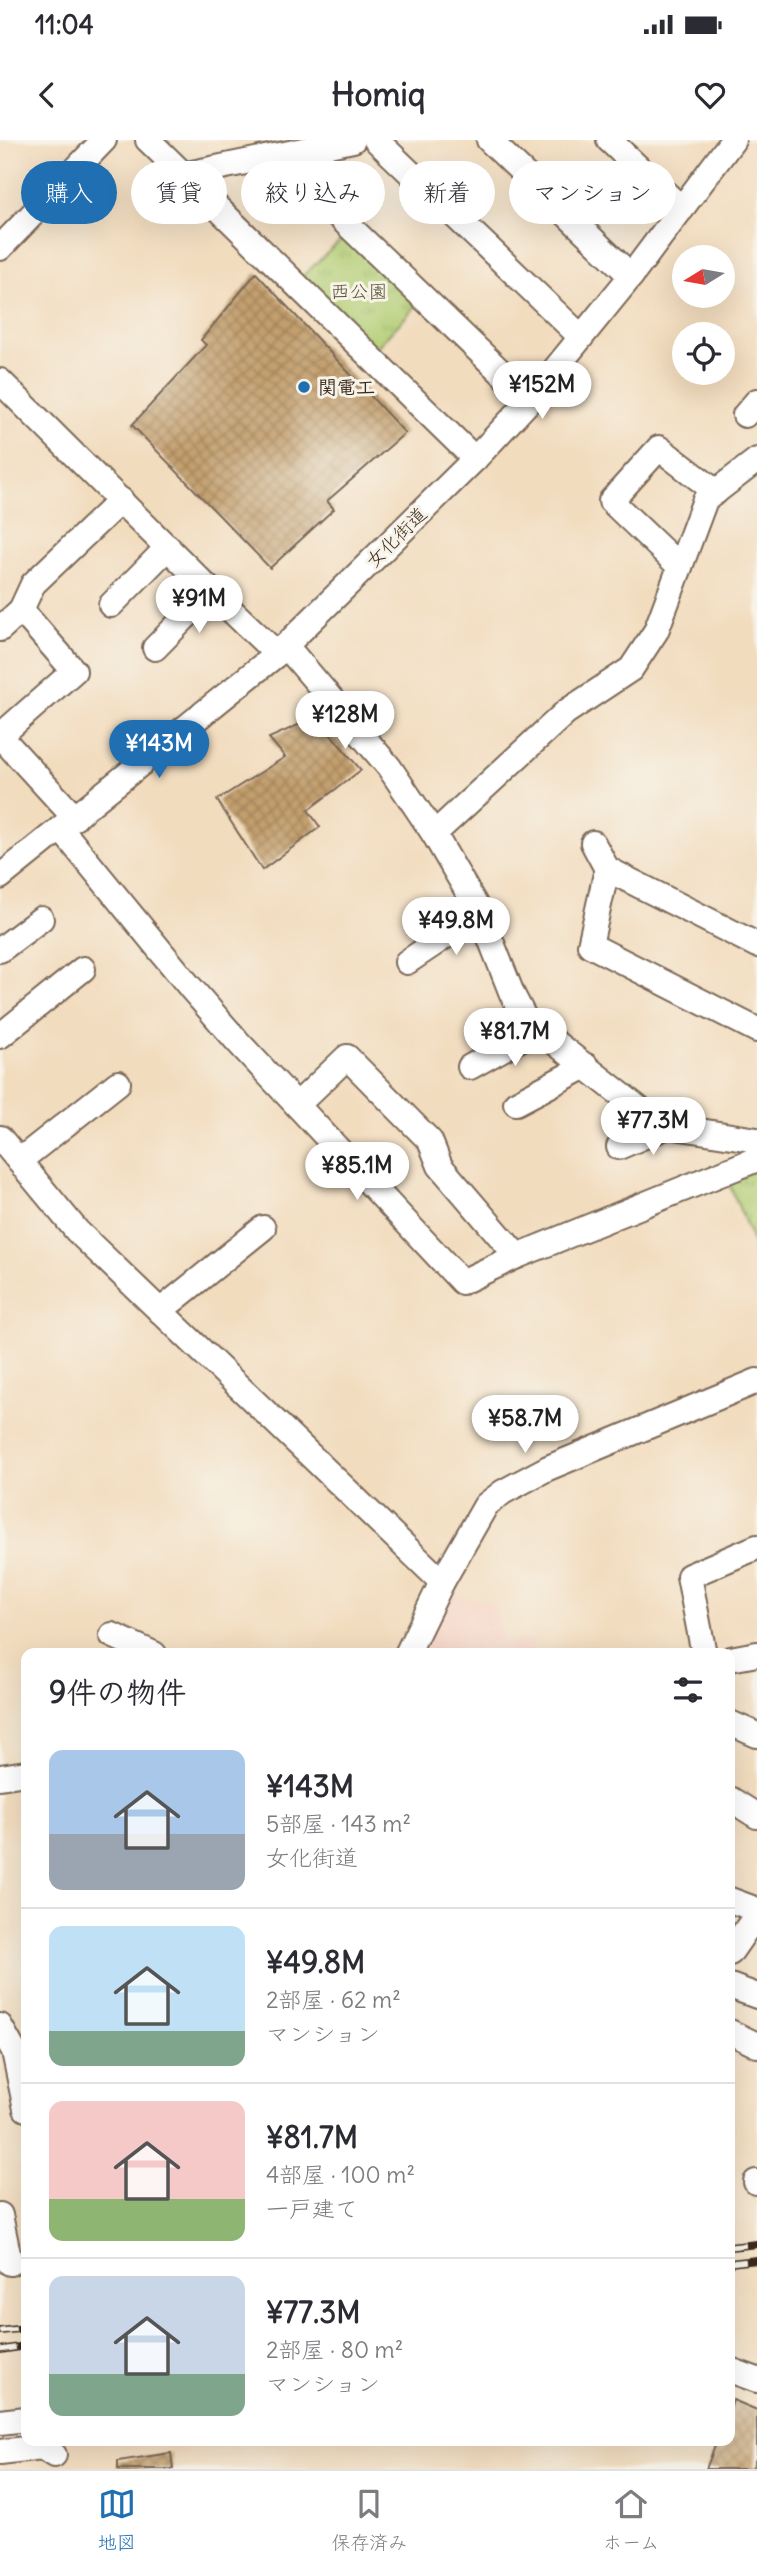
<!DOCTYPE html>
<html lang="ja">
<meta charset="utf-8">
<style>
body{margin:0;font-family:Delius,"Klee One",sans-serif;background:#f7f7f7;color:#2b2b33;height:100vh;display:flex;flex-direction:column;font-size:26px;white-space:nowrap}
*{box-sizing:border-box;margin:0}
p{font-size:23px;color:#7c7c81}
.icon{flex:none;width:38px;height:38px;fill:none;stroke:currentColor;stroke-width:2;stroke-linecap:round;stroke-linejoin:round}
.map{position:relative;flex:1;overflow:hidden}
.details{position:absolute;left:21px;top:1508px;width:714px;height:798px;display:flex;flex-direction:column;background:#fff;border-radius:14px;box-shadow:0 7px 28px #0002}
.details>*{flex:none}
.top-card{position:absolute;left:21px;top:21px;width:716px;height:63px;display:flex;gap:14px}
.needle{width:46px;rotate:259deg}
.fabs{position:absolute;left:672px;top:105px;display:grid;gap:14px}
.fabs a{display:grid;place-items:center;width:63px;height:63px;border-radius:50%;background:#fff;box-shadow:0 7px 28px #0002;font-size:35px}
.price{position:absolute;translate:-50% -60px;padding:0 16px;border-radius:24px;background:#fff;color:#222;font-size:23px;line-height:46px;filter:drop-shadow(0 2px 4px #0008)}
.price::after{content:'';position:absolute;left:50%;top:42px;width:21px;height:16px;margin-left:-10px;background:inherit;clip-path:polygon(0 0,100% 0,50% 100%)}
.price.active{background:#1f6fb2;color:#fff}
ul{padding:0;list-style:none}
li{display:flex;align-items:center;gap:21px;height:175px;padding:0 28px}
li+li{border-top:2px solid #e1e1e2}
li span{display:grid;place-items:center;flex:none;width:196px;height:140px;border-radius:14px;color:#555}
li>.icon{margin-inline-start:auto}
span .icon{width:84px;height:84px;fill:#fffc;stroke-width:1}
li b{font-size:30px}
h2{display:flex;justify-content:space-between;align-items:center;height:84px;padding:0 28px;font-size:30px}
.tag{padding:0 24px;border-radius:32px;background:#fff;box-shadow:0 7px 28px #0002;font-size:24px;line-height:63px}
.tag.active{background:#1f6fb2;color:#fff}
.status{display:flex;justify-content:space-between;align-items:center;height:49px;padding:0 35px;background:#fff;direction:ltr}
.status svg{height:19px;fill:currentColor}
header{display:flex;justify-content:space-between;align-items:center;height:91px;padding:0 28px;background:#fff;font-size:32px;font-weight:700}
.dock{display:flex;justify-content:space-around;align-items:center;height:98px;border-top:2px solid #e1e1e2;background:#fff;font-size:19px;color:#7c7c81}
.dock a{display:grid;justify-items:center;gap:4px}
.dock .active{color:#1f6fb2}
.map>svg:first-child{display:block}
.built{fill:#f6d2c3}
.grass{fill:url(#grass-tufts);stroke:#767c49;stroke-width:2}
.building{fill:url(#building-cross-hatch)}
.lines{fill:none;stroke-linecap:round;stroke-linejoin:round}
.minor-casing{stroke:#7b6856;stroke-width:28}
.minor{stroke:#fff;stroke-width:24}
.rail-casing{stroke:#3b2a1e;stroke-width:8}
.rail{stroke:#f7f3e8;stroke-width:5;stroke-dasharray:16;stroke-linecap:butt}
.poi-dot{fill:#1f6fb2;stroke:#f7f3e8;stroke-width:2.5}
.labels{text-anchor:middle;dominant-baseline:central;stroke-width:6;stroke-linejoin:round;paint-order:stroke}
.park-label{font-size:19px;fill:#595334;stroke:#f7f3e8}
.poi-label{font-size:19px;font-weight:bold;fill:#3b2a1e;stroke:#f7f3e8;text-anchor:start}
.street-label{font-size:19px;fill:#3b2a1e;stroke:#f7f3e8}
</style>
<div class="status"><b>11:04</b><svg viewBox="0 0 49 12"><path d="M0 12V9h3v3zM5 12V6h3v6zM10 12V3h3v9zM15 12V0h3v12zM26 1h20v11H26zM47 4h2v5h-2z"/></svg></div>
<header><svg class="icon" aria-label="back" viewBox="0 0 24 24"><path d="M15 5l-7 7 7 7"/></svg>Homiq<svg class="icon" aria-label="heart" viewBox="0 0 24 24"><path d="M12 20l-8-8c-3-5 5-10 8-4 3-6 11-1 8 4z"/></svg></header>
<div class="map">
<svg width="757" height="2329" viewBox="0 0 757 2329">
<defs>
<pattern id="grass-tufts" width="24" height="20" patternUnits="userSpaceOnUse" patternTransform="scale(1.75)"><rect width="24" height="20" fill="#b2ce74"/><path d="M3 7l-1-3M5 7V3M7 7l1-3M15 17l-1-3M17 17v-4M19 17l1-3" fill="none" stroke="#9ab164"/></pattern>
<pattern id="building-cross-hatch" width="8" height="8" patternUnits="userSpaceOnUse" patternTransform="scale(1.75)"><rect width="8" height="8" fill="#c39f6d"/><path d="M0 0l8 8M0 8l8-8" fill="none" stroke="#a08259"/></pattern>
</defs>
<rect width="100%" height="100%" fill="#f7f3e8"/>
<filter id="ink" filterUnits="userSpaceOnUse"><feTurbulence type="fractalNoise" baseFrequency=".0143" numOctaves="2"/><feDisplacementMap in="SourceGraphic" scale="14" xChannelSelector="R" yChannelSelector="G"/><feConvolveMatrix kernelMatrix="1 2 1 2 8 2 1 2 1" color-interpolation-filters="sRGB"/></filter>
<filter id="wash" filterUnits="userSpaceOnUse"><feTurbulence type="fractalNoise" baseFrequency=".00686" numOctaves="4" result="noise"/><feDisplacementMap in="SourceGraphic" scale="28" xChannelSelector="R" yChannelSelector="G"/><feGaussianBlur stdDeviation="1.57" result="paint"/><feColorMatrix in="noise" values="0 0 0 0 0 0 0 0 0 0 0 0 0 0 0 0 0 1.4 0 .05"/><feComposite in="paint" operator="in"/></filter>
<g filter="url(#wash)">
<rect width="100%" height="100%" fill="#f2dcbe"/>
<polygon class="built" points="447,1452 496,1466 504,1503 532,1499 534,1514 414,1514"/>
<g class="grass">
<polygon points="351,91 422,160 370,214 296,142"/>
<polygon points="757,1029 757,1111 728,1041"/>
</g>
<g id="blocks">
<g class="building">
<polygon points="256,133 405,293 327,361 334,369 270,428 132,285 206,205 201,200"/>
<polygon points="316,577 361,630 308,670 320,687 262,730 217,660 285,617 269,598"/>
<polygon points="733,2260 757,2270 757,2316 752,2329 706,2329 717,2301 730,2301 730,2268"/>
<polygon points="171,2313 173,2329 118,2329 118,2321"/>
</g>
</g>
</g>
<g filter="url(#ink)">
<use href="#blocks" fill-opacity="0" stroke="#7b6856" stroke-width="2"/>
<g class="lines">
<g class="minor-casing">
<g id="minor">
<polyline points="148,0 475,319"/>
<polyline points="376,0 581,197"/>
<polyline points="489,0 631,136"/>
<polyline points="609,0 682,69"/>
<polyline points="276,16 530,260"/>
<polyline points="182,35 353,0"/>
<polyline points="0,108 104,0"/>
<polyline points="0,241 211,451 277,514"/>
<polyline points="745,275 757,261"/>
<polyline points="680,427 611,361 659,308 716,352"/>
<polyline points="111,465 168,407"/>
<polyline points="21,470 33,444 121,360"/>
<polyline points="0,489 21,470 74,531 0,596"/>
<polyline points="286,506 389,627 434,694 480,773 512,854 525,879 652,979 668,986 757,1000"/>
<polyline points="155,508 211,451"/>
<polyline points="0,596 75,678"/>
<polyline points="61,689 190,847 238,902 462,1142 517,1116 757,1019"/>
<polyline points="434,694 566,572 631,529 656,491 705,360 757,320"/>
<polyline points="593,703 607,729"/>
<polyline points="0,737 277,514 475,319 530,260 631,136 733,0"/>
<polyline points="757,805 607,729 590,805 757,890"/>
<polyline points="0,810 41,779"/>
<polyline points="407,822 480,773"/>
<polyline points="0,896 83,829"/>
<polyline points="470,927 538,889"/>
<polyline points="516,963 586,926"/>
<polyline points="297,965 347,917 430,1001 440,1026 517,1116"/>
<polyline points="0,998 77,1091 442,1442"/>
<polyline points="619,1007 668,986"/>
<polyline points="19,1021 118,943"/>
<polyline points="160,1171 263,1088"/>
<polyline points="112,1495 154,1514"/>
<polyline points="407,1514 442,1442 486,1365 503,1352 548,1328 757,1241"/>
<polyline points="704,1514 689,1436 757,1407"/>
<polyline points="730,1519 757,1514"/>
<polyline points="730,1583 757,1595"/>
<polyline points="0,1637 26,1633"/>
<polyline points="730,1659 757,1676"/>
<polyline points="730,1760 757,1770"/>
<polyline points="730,1813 757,1774"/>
<polyline points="730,1846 757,1856"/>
<polyline points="0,1886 14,1911 26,1969"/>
<polyline points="730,1892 757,1905"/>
<polyline points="756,2042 757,2042"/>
<polyline points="0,2075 10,2123"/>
<polyline points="730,2230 757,2240"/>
<polyline points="0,2282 26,2279"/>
<polyline points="0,2312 42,2307 54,2315"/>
</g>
</g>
<use href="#minor" class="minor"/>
<g class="rail-casing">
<g id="rail">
<polyline points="730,2107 757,2104"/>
<polyline points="730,2123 757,2120"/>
<polyline points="0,2191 26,2188"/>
<polyline points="0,2210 26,2206"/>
</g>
</g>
<use href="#rail" class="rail"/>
</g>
</g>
<circle class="poi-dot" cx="304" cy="247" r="7"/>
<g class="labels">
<g class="park-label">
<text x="359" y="151">西公園</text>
</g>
<g class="poi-label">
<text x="318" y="247">関電工</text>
</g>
<g class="street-label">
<text transform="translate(396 397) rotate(-45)">女化街道</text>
</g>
</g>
</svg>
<div class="fabs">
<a><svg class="needle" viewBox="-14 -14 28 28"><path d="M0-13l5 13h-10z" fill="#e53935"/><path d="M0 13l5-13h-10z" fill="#7c7c81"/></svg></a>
<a><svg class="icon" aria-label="locate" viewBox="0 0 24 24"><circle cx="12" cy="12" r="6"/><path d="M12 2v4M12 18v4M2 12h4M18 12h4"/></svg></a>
</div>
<b class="price" style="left:542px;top:281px">¥152M</b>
<b class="price" style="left:199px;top:495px">¥91M</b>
<b class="price" style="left:345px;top:611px">¥128M</b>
<b class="price active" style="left:159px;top:640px">¥143M</b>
<b class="price" style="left:456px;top:817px">¥49.8M</b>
<b class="price" style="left:515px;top:928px">¥81.7M</b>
<b class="price" style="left:653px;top:1017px">¥77.3M</b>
<b class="price" style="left:357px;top:1062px">¥85.1M</b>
<b class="price" style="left:525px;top:1315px">¥58.7M</b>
<div class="top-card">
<a class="tag active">購入</a>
<a class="tag">賃貸</a>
<a class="tag">絞り込み</a>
<a class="tag">新着</a>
<a class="tag">マンション</a>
</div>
<section class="details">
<h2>9件の物件<svg class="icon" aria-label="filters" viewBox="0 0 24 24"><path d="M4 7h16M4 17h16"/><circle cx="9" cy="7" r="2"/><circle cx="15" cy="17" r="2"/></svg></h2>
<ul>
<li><span style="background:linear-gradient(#a9c7e8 60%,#9aa5b1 0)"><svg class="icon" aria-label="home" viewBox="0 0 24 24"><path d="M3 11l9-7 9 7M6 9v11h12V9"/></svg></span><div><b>¥143M</b><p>5部屋 · 143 m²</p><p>女化街道</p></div></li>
<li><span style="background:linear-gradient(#bfe0f5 75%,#7fa58c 0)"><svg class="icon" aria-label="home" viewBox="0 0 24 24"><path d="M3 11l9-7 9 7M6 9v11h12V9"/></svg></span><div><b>¥49.8M</b><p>2部屋 · 62 m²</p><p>マンション</p></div></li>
<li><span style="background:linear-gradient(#f6c9c9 70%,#8fb573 0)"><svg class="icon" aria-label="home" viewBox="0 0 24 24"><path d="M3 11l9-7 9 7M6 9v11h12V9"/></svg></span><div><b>¥81.7M</b><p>4部屋 · 100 m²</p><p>一戸建て</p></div></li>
<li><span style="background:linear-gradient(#c9d6e8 70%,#7fa58c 0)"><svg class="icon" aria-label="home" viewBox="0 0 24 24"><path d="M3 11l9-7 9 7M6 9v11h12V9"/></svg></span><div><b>¥77.3M</b><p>2部屋 · 80 m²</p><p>マンション</p></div></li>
</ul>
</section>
</div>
<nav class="dock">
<a class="active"><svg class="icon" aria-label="map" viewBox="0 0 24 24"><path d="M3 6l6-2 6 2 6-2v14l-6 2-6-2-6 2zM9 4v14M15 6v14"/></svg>地図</a>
<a><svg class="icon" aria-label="saved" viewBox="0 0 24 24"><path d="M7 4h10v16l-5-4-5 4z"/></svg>保存済み</a>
<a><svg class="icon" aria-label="home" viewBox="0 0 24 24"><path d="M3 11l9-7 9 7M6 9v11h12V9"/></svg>ホーム</a>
</nav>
